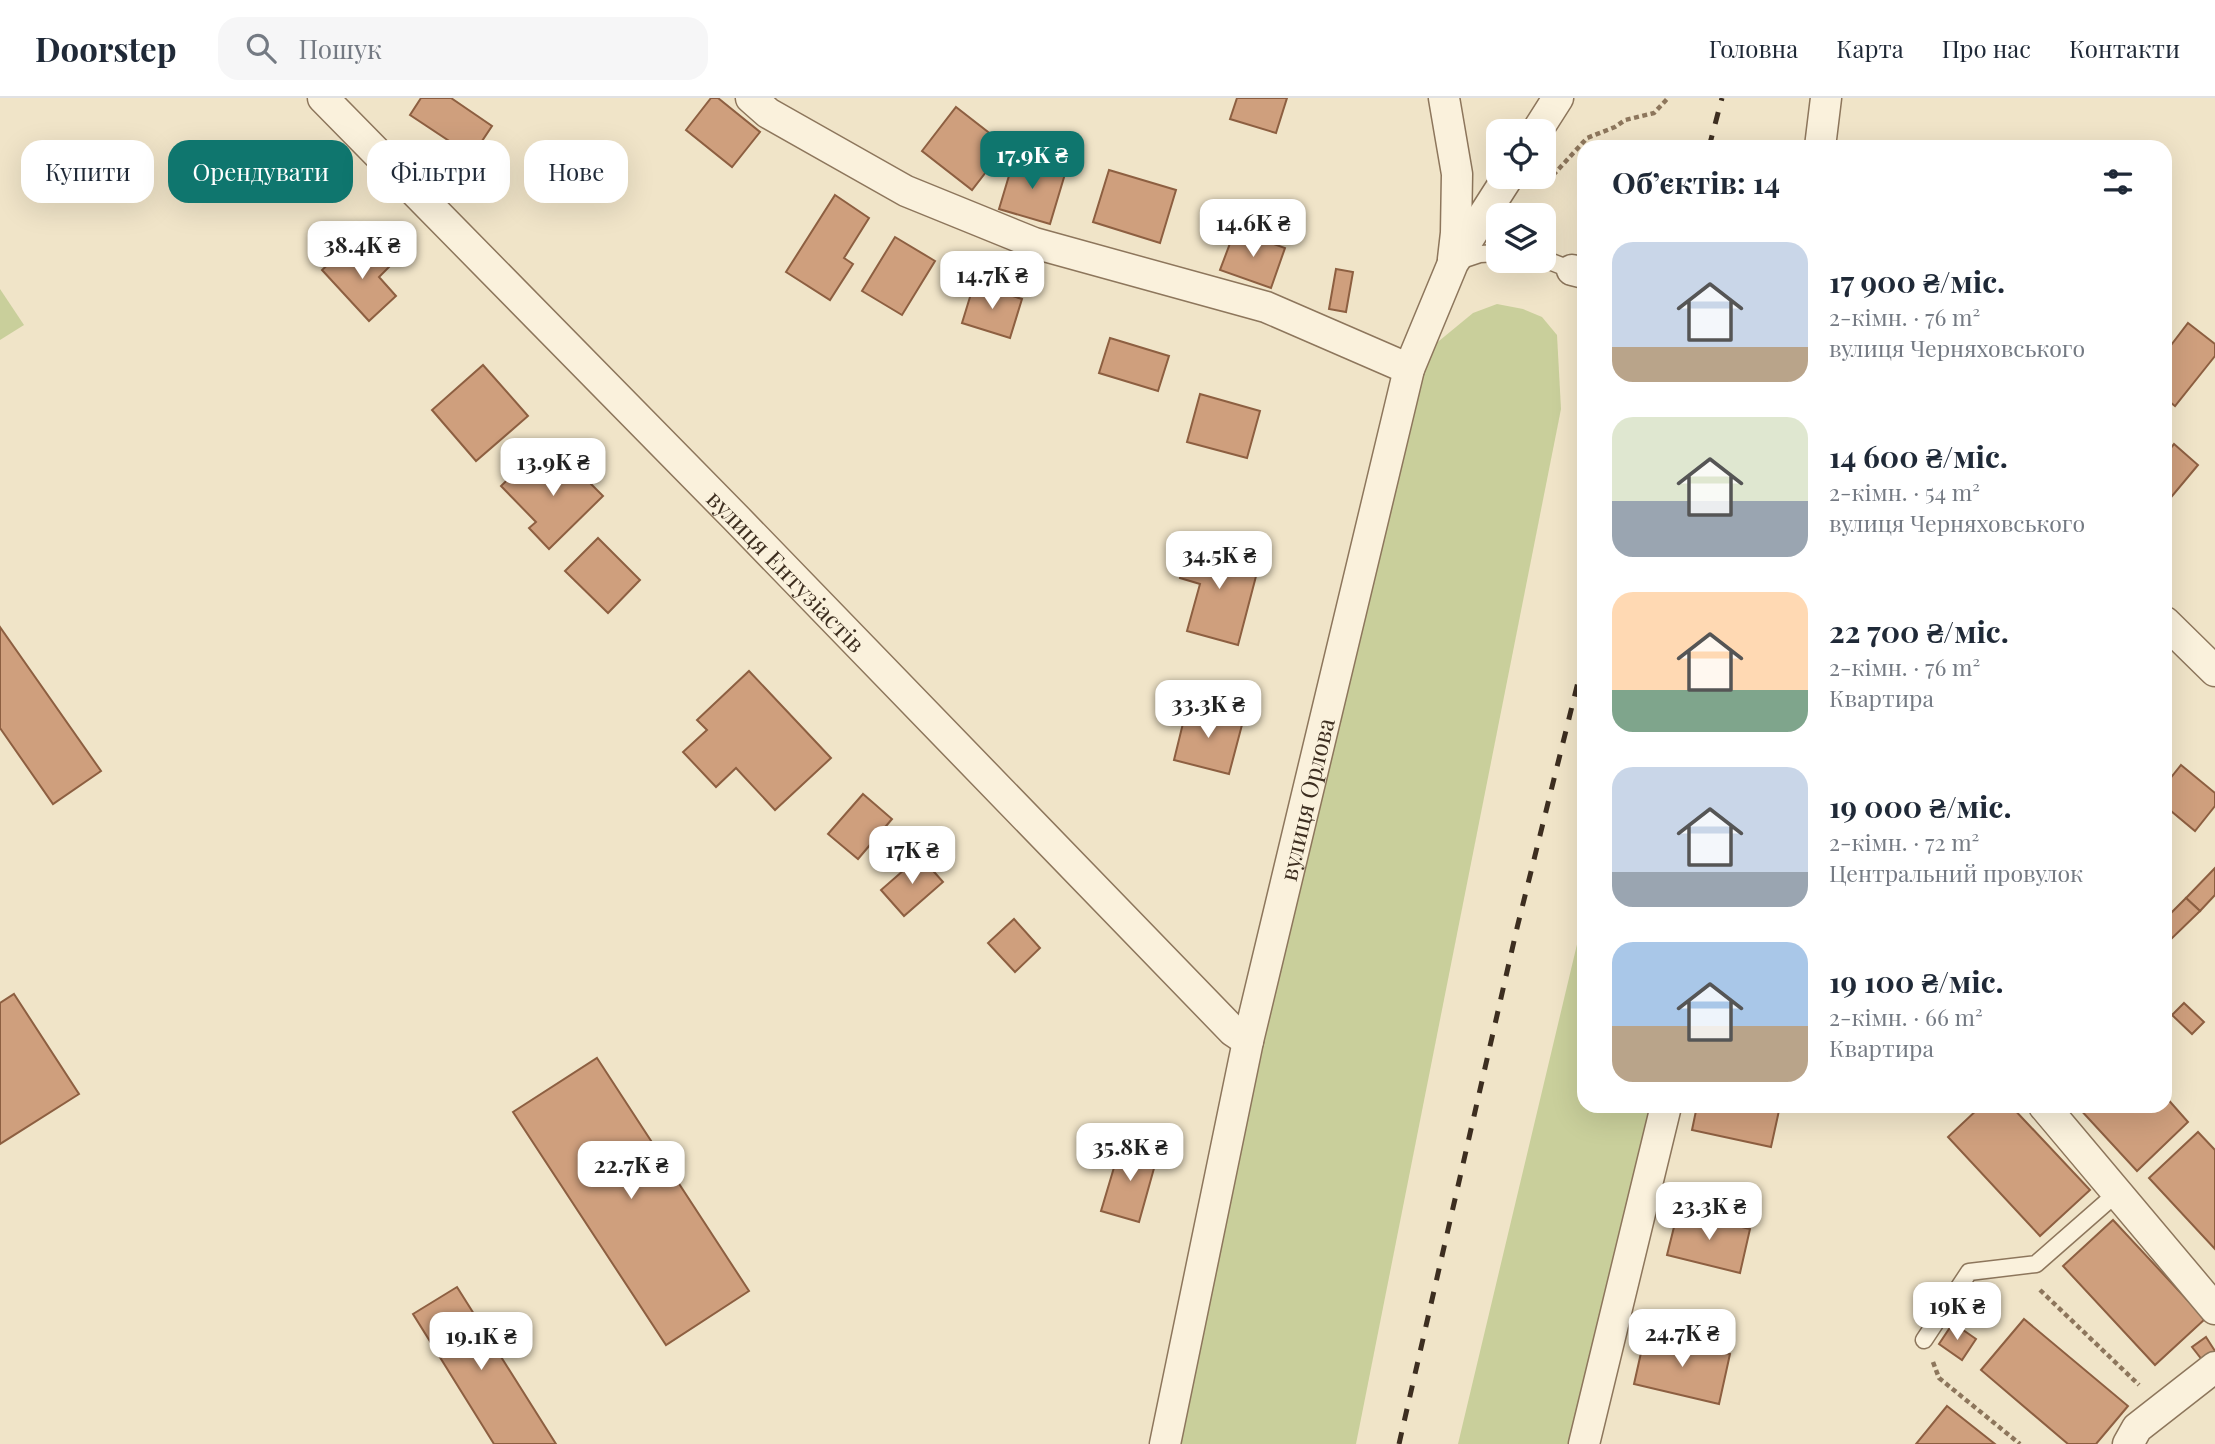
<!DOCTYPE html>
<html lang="uk">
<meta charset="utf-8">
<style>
body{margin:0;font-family:"Playfair Display",serif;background:#f6f6f7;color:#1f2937;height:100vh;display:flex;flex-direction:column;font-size:26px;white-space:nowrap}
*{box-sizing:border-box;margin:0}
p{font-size:23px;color:#747a83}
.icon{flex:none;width:38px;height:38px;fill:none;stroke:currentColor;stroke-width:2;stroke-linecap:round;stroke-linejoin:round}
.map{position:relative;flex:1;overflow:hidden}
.drawer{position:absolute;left:1577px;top:42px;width:595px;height:973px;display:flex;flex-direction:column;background:#fff;border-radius:21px;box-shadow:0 7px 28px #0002}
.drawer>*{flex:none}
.hud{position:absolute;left:21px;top:42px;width:665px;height:63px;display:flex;gap:14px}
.fabs{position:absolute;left:1486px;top:21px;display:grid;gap:14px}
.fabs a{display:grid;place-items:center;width:70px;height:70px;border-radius:14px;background:#fff;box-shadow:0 7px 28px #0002;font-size:35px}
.price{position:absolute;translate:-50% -60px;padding:0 16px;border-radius:14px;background:#fff;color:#222;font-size:23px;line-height:46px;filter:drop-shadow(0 2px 4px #0008)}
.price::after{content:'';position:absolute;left:50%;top:42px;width:21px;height:16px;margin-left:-10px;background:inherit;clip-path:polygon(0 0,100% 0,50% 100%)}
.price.current{background:#0f766e;color:#fff}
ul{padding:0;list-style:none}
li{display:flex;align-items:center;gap:21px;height:175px;padding:0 35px}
li span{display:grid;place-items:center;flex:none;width:196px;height:140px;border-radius:21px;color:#555}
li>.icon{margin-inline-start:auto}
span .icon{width:84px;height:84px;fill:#fffc;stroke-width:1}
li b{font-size:30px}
h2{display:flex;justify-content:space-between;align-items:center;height:84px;padding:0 35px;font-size:30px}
.tag{padding:0 24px;border-radius:21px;background:#fff;box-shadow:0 7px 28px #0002;font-size:24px;line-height:63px}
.tag.current{background:#0f766e;color:#fff}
header{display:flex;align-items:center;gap:42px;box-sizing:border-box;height:98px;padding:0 35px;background:#fff;border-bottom:2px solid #e0e1e3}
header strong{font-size:33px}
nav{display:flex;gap:38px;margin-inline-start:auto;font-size:24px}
.search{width:490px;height:63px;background:#f6f6f7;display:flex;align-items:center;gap:18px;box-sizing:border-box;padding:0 24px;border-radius:21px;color:#747a83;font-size:26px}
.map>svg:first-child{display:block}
.green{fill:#c9cf9b}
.building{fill:#cf9f7d;stroke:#8d5f41;stroke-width:2}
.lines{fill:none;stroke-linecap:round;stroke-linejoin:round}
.lane-casing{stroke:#8d765c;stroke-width:19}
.street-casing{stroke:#8d765c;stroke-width:33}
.path{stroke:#8d765c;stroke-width:4.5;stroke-dasharray:5 3.5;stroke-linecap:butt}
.lane{stroke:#faf1dc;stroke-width:16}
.street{stroke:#faf1dc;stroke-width:30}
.rail{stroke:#3d2e20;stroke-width:5;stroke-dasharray:12 12;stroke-linecap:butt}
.labels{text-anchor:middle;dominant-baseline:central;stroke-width:7;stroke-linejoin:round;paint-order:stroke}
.street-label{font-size:24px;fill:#3d2e20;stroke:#f7eed8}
</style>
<header>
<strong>Doorstep</strong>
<div class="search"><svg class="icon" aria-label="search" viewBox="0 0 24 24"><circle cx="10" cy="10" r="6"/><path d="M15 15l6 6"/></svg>Пошук</div>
<nav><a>Головна</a><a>Карта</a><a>Про нас</a><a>Контакти</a></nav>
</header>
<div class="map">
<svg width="2215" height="1346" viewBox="0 0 2215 1346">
<rect width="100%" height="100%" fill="#f0e4c8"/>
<g class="green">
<polygon points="0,191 24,227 0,242"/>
<polygon points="1497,206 1523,211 1542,219 1557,237 1561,311 1356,1346 1165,1346 1411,266 1473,215"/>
<polygon points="1584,817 1584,1008 1668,1008 1587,1346 1458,1346"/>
</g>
<g class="building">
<polygon points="421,0 451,0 492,28 472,58 410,17"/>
<polygon points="711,0 718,0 760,34 732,69 686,32"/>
<polygon points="1237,0 1287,0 1276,35 1230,21"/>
<polygon points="956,9 1006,48 972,92 922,53"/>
<polygon points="249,44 282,81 258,103 224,65"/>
<polygon points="1014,61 1065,76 1050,126 999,111"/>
<polygon points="1109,72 1176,92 1160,145 1093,124"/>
<polygon points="835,97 869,120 844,160 853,166 830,202 786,174"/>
<polygon points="1235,132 1285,150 1271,190 1220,172"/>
<polygon points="895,139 935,163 902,217 862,193"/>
<polygon points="373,149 390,168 379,179 396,198 369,223 322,172 346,150 358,163"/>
<polygon points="1336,171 1353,174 1346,214 1329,211"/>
<polygon points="974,186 1022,201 1010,240 962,225"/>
<polygon points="2188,225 2215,246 2215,258 2175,308 2165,300 2165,255"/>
<polygon points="1110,240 1169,258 1158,293 1099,275"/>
<polygon points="483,267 528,318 476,363 432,312"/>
<polygon points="1200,296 1260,313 1247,360 1187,344"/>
<polygon points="2174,346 2198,367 2168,403 2165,401 2165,357"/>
<polygon points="558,353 603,398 549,451 529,430 536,424 501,388 520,370 530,380"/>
<polygon points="598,440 640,482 608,515 565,473"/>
<polygon points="1189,444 1260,463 1238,547 1187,533 1200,486 1180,480"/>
<polygon points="0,529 101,673 53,706 0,630"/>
<polygon points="749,573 831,660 775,712 736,670 716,689 683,654 707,632 697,622"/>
<polygon points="1187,609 1243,623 1229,676 1174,662"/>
<polygon points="2181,667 2215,695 2215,708 2195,733 2165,708 2165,687"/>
<polygon points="863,696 892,721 858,761 828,736"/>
<polygon points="920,758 943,784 904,818 881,792"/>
<polygon points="2215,770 2215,797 2200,813 2186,800"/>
<polygon points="2186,800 2200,813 2165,847 2165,821"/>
<polygon points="1014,821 1040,850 1015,874 988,845"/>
<polygon points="14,896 79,996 0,1046 0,905"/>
<polygon points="2184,905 2204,924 2192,936 2172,917"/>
<polygon points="597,960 749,1193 666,1247 513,1014"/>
<polygon points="2165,998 2188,1024 2137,1073 2077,1008 2165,1008"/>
<polygon points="1697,1008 1780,1008 1771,1049 1692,1032"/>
<polygon points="1981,1008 2011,1008 2090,1092 2040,1138 1948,1039"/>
<polygon points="2198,1034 2215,1052 2215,1151 2149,1080"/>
<polygon points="1121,1046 1158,1056 1139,1124 1101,1113"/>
<polygon points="1678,1113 1750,1131 1740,1175 1667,1157"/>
<polygon points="2113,1122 2205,1221 2155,1267 2063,1168"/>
<polygon points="457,1189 556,1346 494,1346 413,1216"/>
<polygon points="2024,1221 2128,1308 2096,1346 2068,1346 1981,1272"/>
<polygon points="1953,1225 1976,1241 1962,1262 1939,1246"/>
<polygon points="1645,1237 1730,1256 1719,1306 1634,1286"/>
<polygon points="2206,1239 2215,1253 2203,1263 2192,1249"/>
<polygon points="1947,1308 1995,1346 1916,1346"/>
</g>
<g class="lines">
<g class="lane-casing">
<g id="lane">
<polyline points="1544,161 1572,172"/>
<polyline points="1456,164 1480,156 1498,155"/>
<polyline points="1924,1242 1969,1174 2036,1166 2117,1095"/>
</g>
</g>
<g class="street-casing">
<g id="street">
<path id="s1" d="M323 0 735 419 1233 933 1248 943"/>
<polyline points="751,0 768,15 906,93 1034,145 1266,209 1409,271"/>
<polyline points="1444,0 1457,76 1456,135 1453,161"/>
<polyline points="1537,33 1558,0"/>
<polyline points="1820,49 1826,0"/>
<polyline points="1572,172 1584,175"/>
<polyline points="2165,524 2215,573"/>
<polyline points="2044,1008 2215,1211"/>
<path id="s2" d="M1165 1346 1248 943 1409 271 1453 165 1508 79"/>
<polyline points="1584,1346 1666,1008"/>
<polyline points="2128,1346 2137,1330 2215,1269"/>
</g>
</g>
<g class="path">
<polyline points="1539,87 1555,75 1587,40 1615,29 1625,22 1654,15 1668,0"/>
<polyline points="2040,1192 2139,1287"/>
<polyline points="1933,1264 1939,1280 2020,1346"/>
</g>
<use href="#lane" class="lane"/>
<use href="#street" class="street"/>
<g class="rail">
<polyline points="1709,49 1722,0"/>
<polyline points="1399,1346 1517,830 1584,560"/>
</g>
</g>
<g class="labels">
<g class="street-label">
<text stroke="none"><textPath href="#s1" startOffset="662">вулиця Ентузіастів</textPath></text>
<text stroke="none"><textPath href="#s2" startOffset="660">вулиця Орлова</textPath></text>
</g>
</g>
</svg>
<div class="fabs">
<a><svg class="icon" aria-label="locate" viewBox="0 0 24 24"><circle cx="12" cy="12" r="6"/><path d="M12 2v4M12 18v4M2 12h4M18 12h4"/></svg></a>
<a><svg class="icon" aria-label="layers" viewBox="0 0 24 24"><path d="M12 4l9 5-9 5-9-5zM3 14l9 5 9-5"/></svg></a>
</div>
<b class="price current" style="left:1032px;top:93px">17.9K ₴</b>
<b class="price" style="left:1253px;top:161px">14.6K ₴</b>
<b class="price" style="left:362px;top:183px">38.4K ₴</b>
<b class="price" style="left:992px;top:213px">14.7K ₴</b>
<b class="price" style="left:553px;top:400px">13.9K ₴</b>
<b class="price" style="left:1219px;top:493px">34.5K ₴</b>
<b class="price" style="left:1208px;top:642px">33.3K ₴</b>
<b class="price" style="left:912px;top:788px">17K ₴</b>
<b class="price" style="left:1130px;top:1085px">35.8K ₴</b>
<b class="price" style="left:631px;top:1103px">22.7K ₴</b>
<b class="price" style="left:1709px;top:1144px">23.3K ₴</b>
<b class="price" style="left:1957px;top:1244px">19K ₴</b>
<b class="price" style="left:1682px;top:1271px">24.7K ₴</b>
<b class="price" style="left:481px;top:1274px">19.1K ₴</b>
<div class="hud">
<a class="tag">Купити</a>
<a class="tag current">Орендувати</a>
<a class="tag">Фільтри</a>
<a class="tag">Нове</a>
</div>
<section class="drawer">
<h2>Об’єктів: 14<svg class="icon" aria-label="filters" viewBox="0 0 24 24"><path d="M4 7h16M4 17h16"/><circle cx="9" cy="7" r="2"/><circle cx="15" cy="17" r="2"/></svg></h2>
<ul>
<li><span style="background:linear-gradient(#c9d6e8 75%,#b9a48a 0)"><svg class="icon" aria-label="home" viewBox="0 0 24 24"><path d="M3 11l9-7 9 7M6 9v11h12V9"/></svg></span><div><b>17 900 ₴/міс.</b><p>2-кімн. · 76 m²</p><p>вулиця Черняховського</p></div></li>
<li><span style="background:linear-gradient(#dfe7d0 60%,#9aa5b1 0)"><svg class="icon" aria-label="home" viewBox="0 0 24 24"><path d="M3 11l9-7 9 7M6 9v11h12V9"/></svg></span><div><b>14 600 ₴/міс.</b><p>2-кімн. · 54 m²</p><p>вулиця Черняховського</p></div></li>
<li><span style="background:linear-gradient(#ffd9b3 70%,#7fa58c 0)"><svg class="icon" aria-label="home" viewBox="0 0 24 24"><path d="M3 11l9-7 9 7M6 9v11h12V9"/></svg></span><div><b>22 700 ₴/міс.</b><p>2-кімн. · 76 m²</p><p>Квартира</p></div></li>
<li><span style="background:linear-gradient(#c9d6e8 75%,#9aa5b1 0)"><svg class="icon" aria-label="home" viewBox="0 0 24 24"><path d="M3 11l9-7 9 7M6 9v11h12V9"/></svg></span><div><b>19 000 ₴/міс.</b><p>2-кімн. · 72 m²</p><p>Центральний провулок</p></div></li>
<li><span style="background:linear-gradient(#a9c7e8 60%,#b9a48a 0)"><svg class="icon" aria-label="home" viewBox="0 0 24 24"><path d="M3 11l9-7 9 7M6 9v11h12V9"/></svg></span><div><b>19 100 ₴/міс.</b><p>2-кімн. · 66 m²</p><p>Квартира</p></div></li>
</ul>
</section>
</div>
